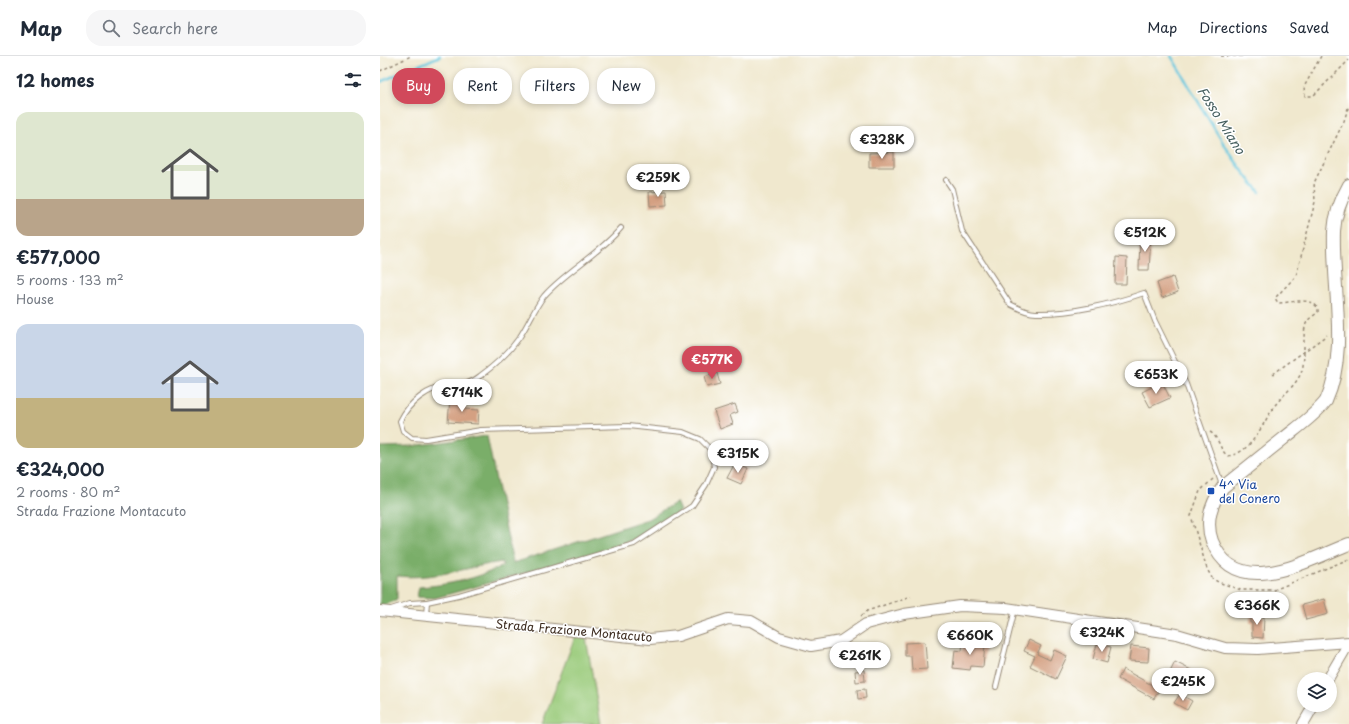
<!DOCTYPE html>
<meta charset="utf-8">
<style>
body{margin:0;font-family:"Playpen Sans",sans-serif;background:#f6f6f7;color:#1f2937;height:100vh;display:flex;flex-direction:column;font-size:15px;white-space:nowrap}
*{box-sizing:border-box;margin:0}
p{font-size:13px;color:#747a83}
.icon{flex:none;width:22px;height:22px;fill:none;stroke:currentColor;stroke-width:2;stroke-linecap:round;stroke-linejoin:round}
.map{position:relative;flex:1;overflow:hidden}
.drawer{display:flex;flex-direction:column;background:#fff;width:380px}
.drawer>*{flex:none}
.top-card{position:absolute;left:12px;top:12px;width:380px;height:36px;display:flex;gap:8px}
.buttons{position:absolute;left:917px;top:616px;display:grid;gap:8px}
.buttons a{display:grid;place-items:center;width:40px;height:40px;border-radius:50%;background:#fff;box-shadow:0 2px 6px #0003;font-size:20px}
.price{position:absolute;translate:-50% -34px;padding:0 9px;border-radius:14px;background:#fff;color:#222;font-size:13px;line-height:26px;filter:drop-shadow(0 1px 2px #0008)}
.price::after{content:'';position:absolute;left:50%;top:24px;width:12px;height:9px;margin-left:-6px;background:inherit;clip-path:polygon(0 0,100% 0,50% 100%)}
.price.on{background:#d1495b;color:#fff}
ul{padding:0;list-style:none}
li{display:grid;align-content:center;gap:8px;height:212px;padding:0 16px}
li span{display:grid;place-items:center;height:124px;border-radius:12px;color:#555}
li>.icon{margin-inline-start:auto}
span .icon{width:72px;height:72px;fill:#fffc;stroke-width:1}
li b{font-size:17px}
h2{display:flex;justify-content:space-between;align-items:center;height:48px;padding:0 16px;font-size:17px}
.pill{padding:0 14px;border-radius:16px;background:#fff;box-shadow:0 2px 6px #0003;font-size:14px;line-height:36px}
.pill.on{background:#d1495b;color:#fff}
header{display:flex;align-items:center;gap:24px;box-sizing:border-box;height:56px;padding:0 20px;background:#fff;border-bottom:1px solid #e0e1e3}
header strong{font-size:19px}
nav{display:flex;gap:22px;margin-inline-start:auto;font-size:14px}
.search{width:280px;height:36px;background:#f6f6f7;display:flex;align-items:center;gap:10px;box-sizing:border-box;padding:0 14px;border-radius:16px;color:#747a83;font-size:15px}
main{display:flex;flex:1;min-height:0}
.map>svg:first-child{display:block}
.green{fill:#99ca79;stroke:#6a7a4c}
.forest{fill:#7aae69;stroke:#5a6c44}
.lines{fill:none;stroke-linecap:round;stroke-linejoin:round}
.stream{stroke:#5ec5dc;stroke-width:2.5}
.building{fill:#d4a082}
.service-casing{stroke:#968976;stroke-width:6}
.tertiary-casing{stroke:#968976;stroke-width:12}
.secondary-casing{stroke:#968976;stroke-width:14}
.path{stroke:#968976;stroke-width:1.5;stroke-dasharray:3 3;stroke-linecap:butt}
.service{stroke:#fff;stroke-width:4}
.tertiary{stroke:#fff;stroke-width:10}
.secondary{stroke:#fff;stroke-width:12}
.transit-dot{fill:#1a4fb4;stroke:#fff;stroke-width:1.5}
.labels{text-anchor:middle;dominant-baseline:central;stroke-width:3;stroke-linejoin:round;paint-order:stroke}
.transit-label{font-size:12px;fill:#164399;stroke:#fff;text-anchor:start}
.street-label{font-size:12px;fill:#3b2a1e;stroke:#fff}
.water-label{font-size:13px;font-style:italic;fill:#476060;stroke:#fff}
</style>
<header>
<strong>Map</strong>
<div class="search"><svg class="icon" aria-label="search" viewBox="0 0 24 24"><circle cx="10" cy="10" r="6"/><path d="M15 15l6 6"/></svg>Search here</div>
<nav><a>Map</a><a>Directions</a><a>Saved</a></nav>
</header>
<main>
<section class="drawer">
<h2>12 homes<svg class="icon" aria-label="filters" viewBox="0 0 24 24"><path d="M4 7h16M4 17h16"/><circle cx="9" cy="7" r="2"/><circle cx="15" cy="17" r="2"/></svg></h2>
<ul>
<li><span style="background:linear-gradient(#dfe7d0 70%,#b9a48a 0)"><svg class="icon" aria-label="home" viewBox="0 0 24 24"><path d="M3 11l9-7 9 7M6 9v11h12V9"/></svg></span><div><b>€577,000</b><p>5 rooms · 133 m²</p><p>House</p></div></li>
<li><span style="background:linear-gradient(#c9d6e8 60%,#c2b280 0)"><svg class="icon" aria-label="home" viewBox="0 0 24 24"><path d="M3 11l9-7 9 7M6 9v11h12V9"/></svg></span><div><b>€324,000</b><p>2 rooms · 80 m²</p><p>Strada Frazione Montacuto</p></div></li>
</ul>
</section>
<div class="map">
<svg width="969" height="668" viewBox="0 0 969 668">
<rect width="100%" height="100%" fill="#fff"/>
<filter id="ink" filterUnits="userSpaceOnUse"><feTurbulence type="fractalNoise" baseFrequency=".025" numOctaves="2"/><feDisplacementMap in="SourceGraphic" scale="8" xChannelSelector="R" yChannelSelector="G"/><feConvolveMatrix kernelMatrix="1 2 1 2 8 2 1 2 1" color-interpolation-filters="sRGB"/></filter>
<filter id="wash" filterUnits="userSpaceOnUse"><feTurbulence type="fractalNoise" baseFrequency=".012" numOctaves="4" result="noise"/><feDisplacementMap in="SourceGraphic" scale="16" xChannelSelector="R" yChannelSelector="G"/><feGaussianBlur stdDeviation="0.9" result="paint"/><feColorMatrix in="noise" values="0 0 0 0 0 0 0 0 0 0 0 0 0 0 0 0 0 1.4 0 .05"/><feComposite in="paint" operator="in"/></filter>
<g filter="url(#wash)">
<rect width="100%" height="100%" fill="#f0e8ce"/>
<polygon class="green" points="195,581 206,582 221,668 162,668"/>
<path class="forest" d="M107 380 133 507 268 463 296 446 300 455 256 482 230 493 55 542 37 541 39 531C68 529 96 523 123 510L122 506C87 511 54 524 17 520V543L4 550 0 549V391L32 390Z"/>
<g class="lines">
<g class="stream">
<path d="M791 0C820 46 843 95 880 136"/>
<polyline points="0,26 60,0"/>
</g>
</g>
<g id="blocks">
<g class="building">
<polygon points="514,96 514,111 489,111 489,97"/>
<polygon points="286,135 287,149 270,150 269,136"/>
<polygon points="760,180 771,181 769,214 759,214"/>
<polygon points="736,201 747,202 746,228 735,228"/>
<polygon points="793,221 798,236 782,242 777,227"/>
<polygon points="337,317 340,328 327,331 324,321"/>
<polygon points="782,326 790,342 770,351 762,336"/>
<polygon points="70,343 85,344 84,353 99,354 98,368 68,366"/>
<polygon points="355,348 358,356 350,359 353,368 340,373 334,355"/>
<polygon points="355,407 368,413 361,428 347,422"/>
<polygon points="944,543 948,558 926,564 922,549"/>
<polygon points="870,560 884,561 883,582 872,581 872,567 870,567"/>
<polygon points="649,584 661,590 657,598 670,604 674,594 687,600 676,623 650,610 655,600 644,595"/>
<polygon points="545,586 547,613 532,614 531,600 525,600 525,587"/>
<polygon points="583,586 605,588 603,611 591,610 590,614 573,612 575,594 582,595"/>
<polygon points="717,588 731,591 727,607 713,603"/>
<polygon points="751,590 769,592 768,606 749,605"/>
<polygon points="487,597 488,607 474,609 473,599"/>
<polygon points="795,606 819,618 812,632 788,620"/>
<polygon points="743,613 779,633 774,643 738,623"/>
<polygon points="484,614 485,625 476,626 475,615"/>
<polygon points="485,633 486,642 478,643 477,634"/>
<polygon points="800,638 812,645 807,654 794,647"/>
</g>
</g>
</g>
<g filter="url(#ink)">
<use href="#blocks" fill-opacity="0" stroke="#968976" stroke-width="1"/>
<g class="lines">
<g class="service-casing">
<g id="service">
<path d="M566 124 572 133 582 175 630 248C638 252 646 257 656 257 690 258 732 248 764 237L775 265 806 328 842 429"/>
<path d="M47 546 79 539 254 488 312 450 326 429 334 411 331 394 320 383 303 376 248 370 101 374 46 383 32 382 23 375 20 365C29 346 48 332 69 329 83 328 88 329 100 320 114 310 129 296 139 282 148 269 154 253 164 240 186 215 218 199 241 172"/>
<polyline points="11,553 30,547 47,546 46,559"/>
<polyline points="616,631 635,553"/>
</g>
</g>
<g class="tertiary-casing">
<g id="tertiary">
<polyline points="0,555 270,583 298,580 348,563 371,565 399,581 431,590 461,585 486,568 524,558 580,550 626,552 797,578 845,592 878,593 969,586"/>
<polyline points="948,623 969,587"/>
<polyline points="923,668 934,649"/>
</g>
</g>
<g class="secondary-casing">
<path id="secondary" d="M969 129C961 143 955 159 954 175 952 231 969 295 946 345 934 360 918 371 903 383 883 399 863 415 843 431 831 447 825 465 832 485 856 546 928 504 969 488"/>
</g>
<g class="path">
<polyline points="841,0 862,0"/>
<polyline points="941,0 924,31 925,40 933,40 969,4"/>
<polyline points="0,15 31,0"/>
<polyline points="893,318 947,279"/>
<path d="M830 376C840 382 839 394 848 400 873 397 883 365 896 348 904 338 916 329 921 317 927 303 921 274 927 266 929 262 935 259 938 256V252C929 240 911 247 898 247L895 242 916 220 935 146 934 127 964 65 969 49"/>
<polyline points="833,423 820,435 811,460 827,513 832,522 838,526 861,534 894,534 969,503"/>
<polyline points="481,560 487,555 531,540"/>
</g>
<use href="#service" class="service"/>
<use href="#tertiary" class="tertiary"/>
<use href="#secondary" class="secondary"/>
</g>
</g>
<rect class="transit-dot" x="827" y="431" width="8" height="8" rx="2"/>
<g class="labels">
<g class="transit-label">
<text x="839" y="428">4^ Via<tspan x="839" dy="14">del Conero</tspan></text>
</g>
<g class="street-label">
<text transform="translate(194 574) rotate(5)">Strada Frazione Montacuto</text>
</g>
<g class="water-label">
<text transform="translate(842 64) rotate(58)">Fosso Miano</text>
</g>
</g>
</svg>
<div class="buttons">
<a><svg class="icon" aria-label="layers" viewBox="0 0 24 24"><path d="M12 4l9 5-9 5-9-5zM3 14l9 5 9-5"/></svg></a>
</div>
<b class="price" style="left:502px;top:104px">€328K</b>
<b class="price" style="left:278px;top:142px">€259K</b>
<b class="price" style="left:765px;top:197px">€512K</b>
<b class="price on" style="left:332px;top:324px">€577K</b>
<b class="price" style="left:776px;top:339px">€653K</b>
<b class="price" style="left:82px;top:357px">€714K</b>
<b class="price" style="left:358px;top:418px">€315K</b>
<b class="price" style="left:877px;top:570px">€366K</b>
<b class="price" style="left:722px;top:597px">€324K</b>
<b class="price" style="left:590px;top:600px">€660K</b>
<b class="price" style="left:480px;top:620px">€261K</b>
<b class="price" style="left:803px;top:646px">€245K</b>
<div class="top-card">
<a class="pill on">Buy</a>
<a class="pill">Rent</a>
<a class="pill">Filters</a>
<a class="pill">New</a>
</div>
</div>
</main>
